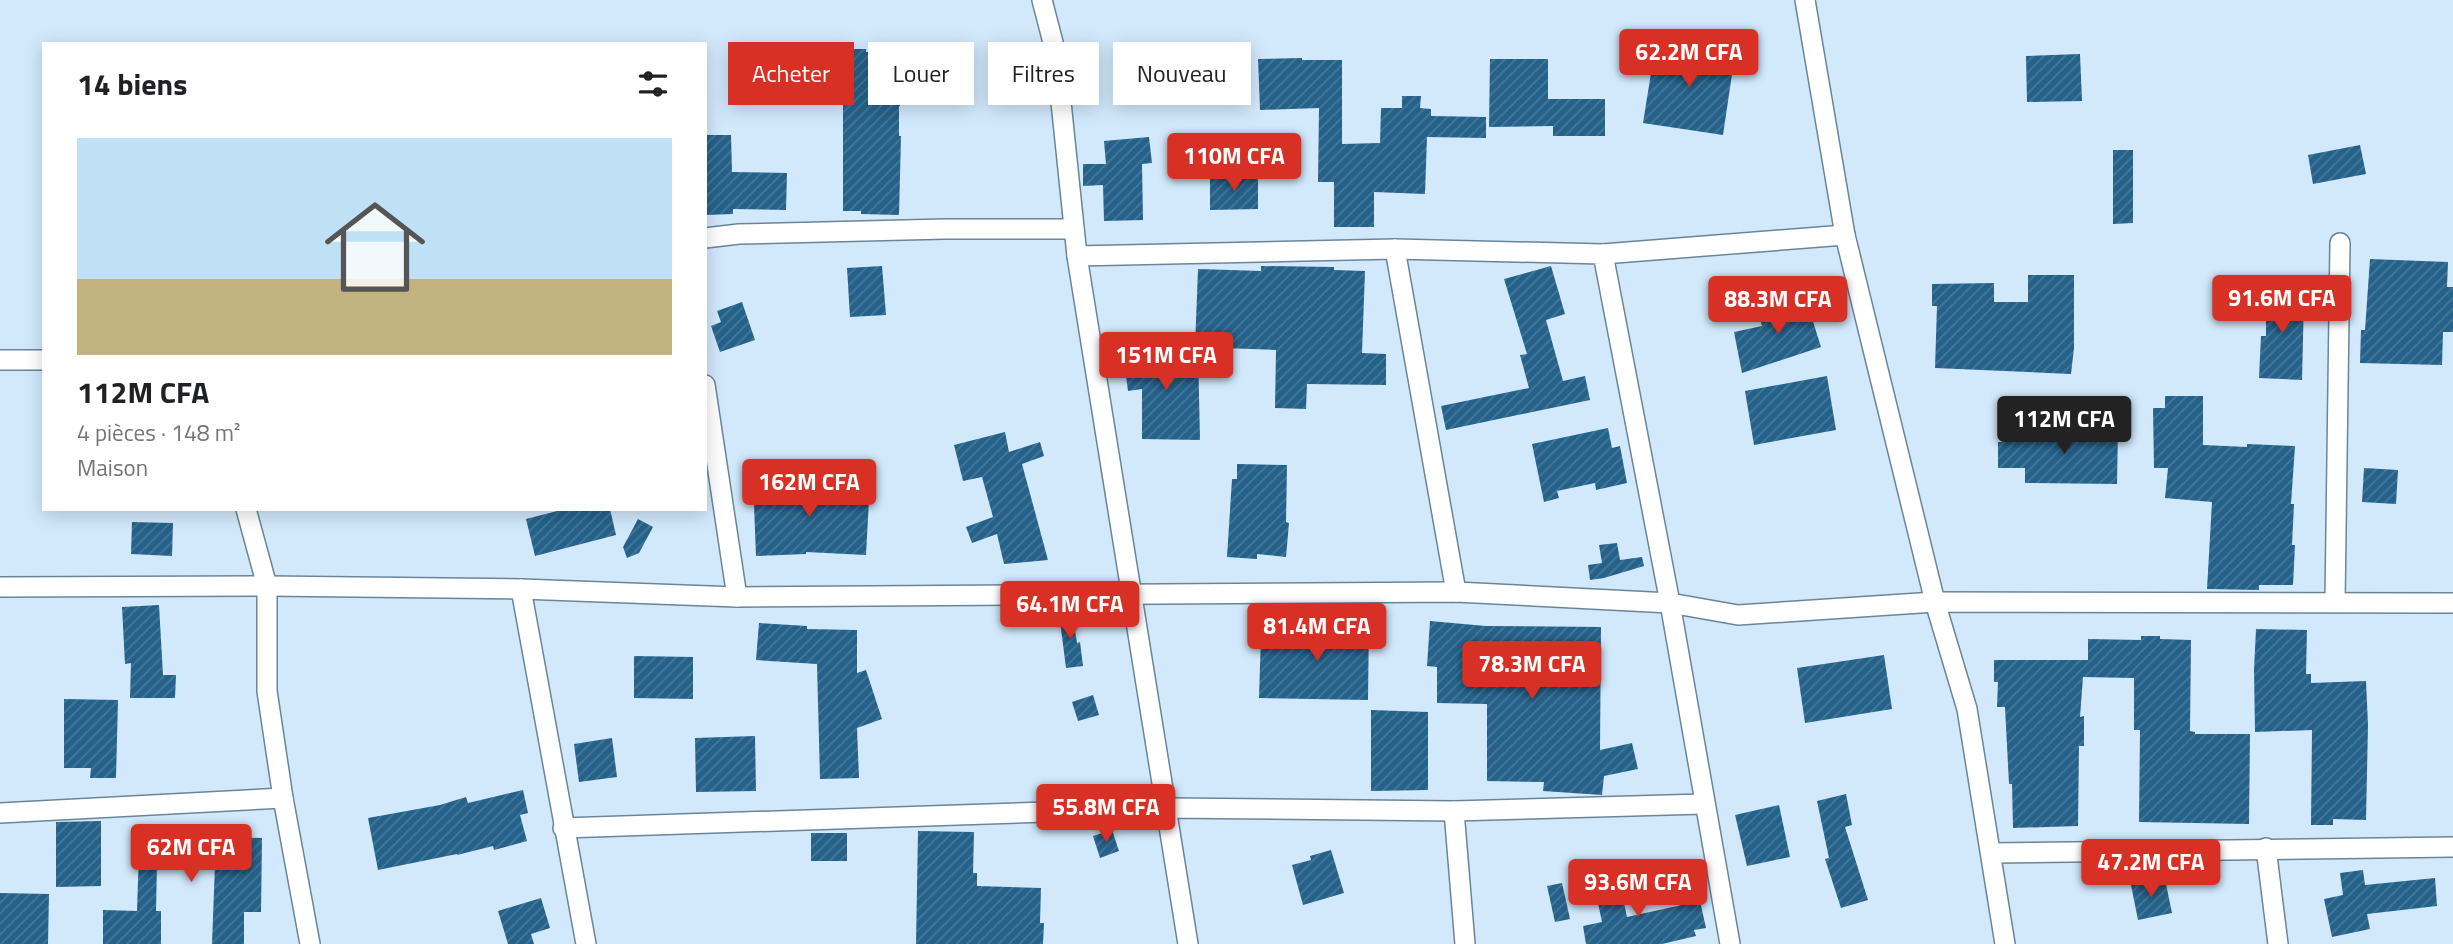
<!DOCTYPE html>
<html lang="fr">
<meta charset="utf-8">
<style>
body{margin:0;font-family:"Titillium Web",sans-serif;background:#f2f2f2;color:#202124;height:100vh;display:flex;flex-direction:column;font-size:26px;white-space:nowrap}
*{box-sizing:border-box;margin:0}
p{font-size:23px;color:#757577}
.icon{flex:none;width:38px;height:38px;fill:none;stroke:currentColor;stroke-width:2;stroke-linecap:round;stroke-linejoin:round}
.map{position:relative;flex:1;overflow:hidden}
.side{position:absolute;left:42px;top:42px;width:665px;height:469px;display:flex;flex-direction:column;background:#fff;border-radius:0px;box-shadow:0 4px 18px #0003}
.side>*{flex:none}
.top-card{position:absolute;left:728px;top:42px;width:665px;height:63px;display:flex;gap:14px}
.price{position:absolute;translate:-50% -60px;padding:0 16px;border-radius:7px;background:#d93025;color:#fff;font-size:23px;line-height:46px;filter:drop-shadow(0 2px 4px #0008)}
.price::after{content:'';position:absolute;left:50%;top:42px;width:21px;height:16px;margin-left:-10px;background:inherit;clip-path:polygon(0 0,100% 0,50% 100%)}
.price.active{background:#222;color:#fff}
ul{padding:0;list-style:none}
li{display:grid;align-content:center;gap:14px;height:371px;padding:0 35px}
li span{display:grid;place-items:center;height:217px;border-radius:0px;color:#555}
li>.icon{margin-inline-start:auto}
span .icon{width:126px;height:126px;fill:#fffc;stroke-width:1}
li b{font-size:30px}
h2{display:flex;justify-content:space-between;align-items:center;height:84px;padding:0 35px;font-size:30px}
.pill{padding:0 24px;border-radius:0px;background:#fff;box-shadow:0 4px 18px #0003;font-size:24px;line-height:63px}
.pill.active{background:#d93025;color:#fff}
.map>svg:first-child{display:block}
.building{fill:url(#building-hatch)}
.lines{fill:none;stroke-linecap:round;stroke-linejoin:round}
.minor-casing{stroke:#6a859a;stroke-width:22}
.minor{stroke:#fff;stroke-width:19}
</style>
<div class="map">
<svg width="2453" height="944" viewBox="0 0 2453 944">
<defs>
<pattern id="building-hatch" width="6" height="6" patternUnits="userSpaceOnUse" patternTransform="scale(1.75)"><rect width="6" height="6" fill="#24628b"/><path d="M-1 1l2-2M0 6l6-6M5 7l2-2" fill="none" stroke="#487897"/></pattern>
</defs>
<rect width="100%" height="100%" fill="#d2e9fc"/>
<g class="building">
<polygon points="1656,42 1735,54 1723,135 1643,123"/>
<polygon points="843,49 866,49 866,52 901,53 900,106 899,106 899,136 901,136 899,215 861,214 861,211 843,211"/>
<polygon points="2080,54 2082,101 2027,102 2026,56"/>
<polygon points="1302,58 1302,60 1342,60 1342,144 1380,143 1381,108 1402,108 1402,96 1421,96 1420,108 1431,109 1431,116 1486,117 1486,138 1427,137 1425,194 1374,192 1374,227 1334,227 1334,182 1318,182 1319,108 1260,110 1258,59"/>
<polygon points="1490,59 1548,59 1548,99 1605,99 1605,136 1553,136 1553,126 1489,127"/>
<polygon points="705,135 731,135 732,172 787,173 786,210 733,209 733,214 705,215"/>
<polygon points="1149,137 1152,163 1142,164 1143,220 1104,221 1103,185 1083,186 1083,164 1106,164 1104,141"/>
<polygon points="2360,145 2366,174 2313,184 2308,155"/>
<polygon points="2113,150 2133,150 2133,223 2113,224"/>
<polygon points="1258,175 1258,209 1210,210 1210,177"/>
<polygon points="2370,259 2448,262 2447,287 2453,287 2453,332 2443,332 2442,365 2360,363 2361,330 2365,330"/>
<polygon points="882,266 886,315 850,317 847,268"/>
<polygon points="1261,266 1334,267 1334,270 1365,271 1362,353 1386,354 1386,385 1307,384 1306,409 1275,408 1276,350 1195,347 1198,269 1261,271"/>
<polygon points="1551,266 1565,314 1546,320 1563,381 1585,376 1590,400 1446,430 1441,406 1529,388 1520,355 1527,354 1504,279"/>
<polygon points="2028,275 2074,275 2074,348 2071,374 1935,368 1937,306 1932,306 1932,284 1994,283 1994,302 2028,302"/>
<polygon points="2266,284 2292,284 2292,299 2304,298 2302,380 2259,378 2261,336 2266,336"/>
<polygon points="1805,296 1821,347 1742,373 1734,332 1762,326 1758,313"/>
<polygon points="742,302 755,340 720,352 711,326 721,322 717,311"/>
<polygon points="1167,347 1167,350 1198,350 1200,440 1142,439 1142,389 1128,391 1123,353"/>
<polygon points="1827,376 1836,430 1754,445 1745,391"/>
<polygon points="2165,396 2203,396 2203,445 2247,447 2247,444 2295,446 2291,504 2294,504 2292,545 2295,545 2293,585 2259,585 2259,590 2207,589 2212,502 2165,498 2168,468 2154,468 2153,408 2165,408"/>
<polygon points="1608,428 1612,448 1620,446 1627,483 1596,490 1595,483 1557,491 1559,498 1544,502 1532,444"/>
<polygon points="2025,429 2118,430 2117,484 2025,483 2025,468 1998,468 1998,442 2025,442"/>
<polygon points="1005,432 1009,452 1040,442 1044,456 1022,464 1048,560 1004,564 997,534 972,543 966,527 993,517 982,477 963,481 954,445"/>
<polygon points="1237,464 1287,465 1286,522 1289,523 1286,557 1257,554 1257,559 1227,557 1232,479 1237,479"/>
<polygon points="2364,468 2398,470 2396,504 2362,502"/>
<polygon points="797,471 800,501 848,504 851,481 876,484 874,501 869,500 866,555 806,552 806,554 756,556 754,505 758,505 754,475"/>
<polygon points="565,509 610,509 616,535 535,556 526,519"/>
<polygon points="638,519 653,527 639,553 627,558 623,547"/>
<polygon points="132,522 173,523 172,556 131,554"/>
<polygon points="1617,543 1620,560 1642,557 1644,566 1604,578 1590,580 1588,565 1602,563 1599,545"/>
<polygon points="159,605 163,675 176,675 175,698 130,698 131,663 125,664 122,607"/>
<polygon points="1072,611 1077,643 1080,642 1083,666 1066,668 1059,613"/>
<polygon points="1316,620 1369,620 1368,700 1259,698 1261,634 1316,636"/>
<polygon points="1430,621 1486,626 1601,627 1600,750 1632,743 1638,769 1604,776 1602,795 1543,791 1544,782 1487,781 1487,704 1437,703 1437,667 1427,666"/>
<polygon points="759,623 807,626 807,629 857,630 857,673 866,670 882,719 857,728 859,778 820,779 817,664 756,660"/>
<polygon points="2256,629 2307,630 2306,674 2311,674 2311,683 2366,681 2368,725 2366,820 2333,819 2333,825 2311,825 2312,730 2255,732 2254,670"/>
<polygon points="2141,636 2160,636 2160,639 2191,640 2190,731 2195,732 2195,734 2250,734 2249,824 2139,822 2140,730 2134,730 2134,678 2083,677 2080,717 2084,716 2084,746 2079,746 2078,826 2013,828 2012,784 2009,784 2005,707 1997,707 1998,682 1994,682 1994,660 2088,660 2088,639 2141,640"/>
<polygon points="1884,655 1892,709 1805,723 1797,668"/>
<polygon points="634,656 693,657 693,699 634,698"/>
<polygon points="1093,695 1099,715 1078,721 1072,702"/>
<polygon points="64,699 118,700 116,778 90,778 91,768 64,768"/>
<polygon points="1371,710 1428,712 1428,790 1371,791"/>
<polygon points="755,736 756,791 696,792 695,738"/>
<polygon points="612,738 617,777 579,782 574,744"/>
<polygon points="523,790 528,813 520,815 527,841 494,850 493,846 457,855 457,854 378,870 368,818 440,805 466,797 468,803"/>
<polygon points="1846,794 1852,825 1845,827 1868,900 1841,908 1825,859 1829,858 1817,801"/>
<polygon points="1779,805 1790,857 1747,866 1735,815"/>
<polygon points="101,821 101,886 56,887 56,822"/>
<polygon points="132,827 156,828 156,830 213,831 213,837 262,838 261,912 244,912 244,944 212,944 215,864 157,863 156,911 161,911 161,944 103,944 103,910 137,911 139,852 131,852"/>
<polygon points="1112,830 1119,851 1100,858 1093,836"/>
<polygon points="918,831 974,832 973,873 977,873 977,886 1041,888 1040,923 1044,923 1043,944 916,944"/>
<rect x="811" y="833" width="36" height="28"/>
<polygon points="1331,850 1344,893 1303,905 1292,865 1311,860 1310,856"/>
<polygon points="1610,866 1616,895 1622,894 1627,917 1700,901 1706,928 1694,930 1696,936 1662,944 1586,944 1583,926 1602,922 1591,870"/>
<polygon points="2363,870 2365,885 2435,878 2437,906 2367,914 2370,929 2332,937 2324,899 2343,895 2340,873"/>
<polygon points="2165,879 2172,913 2138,920 2131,885"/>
<polygon points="1562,883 1570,919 1555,922 1547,886"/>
<polygon points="0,893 49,894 48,944 0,944"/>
<polygon points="541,898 550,928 531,934 534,944 508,944 498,911"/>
</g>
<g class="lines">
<g class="minor-casing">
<g id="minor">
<polyline points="1042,0 1056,54 1077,256 1188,944"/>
<polyline points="1805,0 1845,235 1935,602 1967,709 2005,944"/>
<polyline points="705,238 739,234 945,229 1074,229"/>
<polyline points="1395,249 1456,592"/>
<polyline points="1603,254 1845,235"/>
<polyline points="1077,256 1395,249 1603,254 1670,603 1730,944"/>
<polyline points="0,360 44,360"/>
<polyline points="705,385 737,597"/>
<polyline points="246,509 267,586 267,691 283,798 310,944"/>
<polyline points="0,587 267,586 521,589 737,597 1456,592 1670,603 1738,615 1935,602 2453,603"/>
<polyline points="521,589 586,944"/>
<polyline points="2335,602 2340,243"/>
<polyline points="1454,811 1465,944"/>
<polyline points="0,813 283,798"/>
<polyline points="563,828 1166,808 1454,811 1704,804"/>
<polyline points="2266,848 2278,944"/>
<polyline points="1991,853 2453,847"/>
</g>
</g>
<use href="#minor" class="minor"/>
</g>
</svg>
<b class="price" style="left:1689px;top:89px">62.2M CFA</b>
<b class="price" style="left:1234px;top:193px">110M CFA</b>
<b class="price" style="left:2282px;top:335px">91.6M CFA</b>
<b class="price" style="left:1778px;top:336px">88.3M CFA</b>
<b class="price" style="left:1166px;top:392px">151M CFA</b>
<b class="price active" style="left:2064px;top:456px">112M CFA</b>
<b class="price" style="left:809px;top:519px">162M CFA</b>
<b class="price" style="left:1070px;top:641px">64.1M CFA</b>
<b class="price" style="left:1317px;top:663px">81.4M CFA</b>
<b class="price" style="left:1532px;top:701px">78.3M CFA</b>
<b class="price" style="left:1106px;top:844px">55.8M CFA</b>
<b class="price" style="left:191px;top:884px">62M CFA</b>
<b class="price" style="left:2151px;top:899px">47.2M CFA</b>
<b class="price" style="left:1638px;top:919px">93.6M CFA</b>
<div class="top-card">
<a class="pill active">Acheter</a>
<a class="pill">Louer</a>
<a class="pill">Filtres</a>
<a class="pill">Nouveau</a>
</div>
<section class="side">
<h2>14 biens<svg class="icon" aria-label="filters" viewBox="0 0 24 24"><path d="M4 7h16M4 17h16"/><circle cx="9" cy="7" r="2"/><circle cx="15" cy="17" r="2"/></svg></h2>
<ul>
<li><span style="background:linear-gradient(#bfe0f5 65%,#c2b280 0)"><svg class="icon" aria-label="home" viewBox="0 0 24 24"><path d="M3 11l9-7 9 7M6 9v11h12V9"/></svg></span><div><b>112M CFA</b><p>4 pièces · 148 m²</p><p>Maison</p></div></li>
</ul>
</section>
</div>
